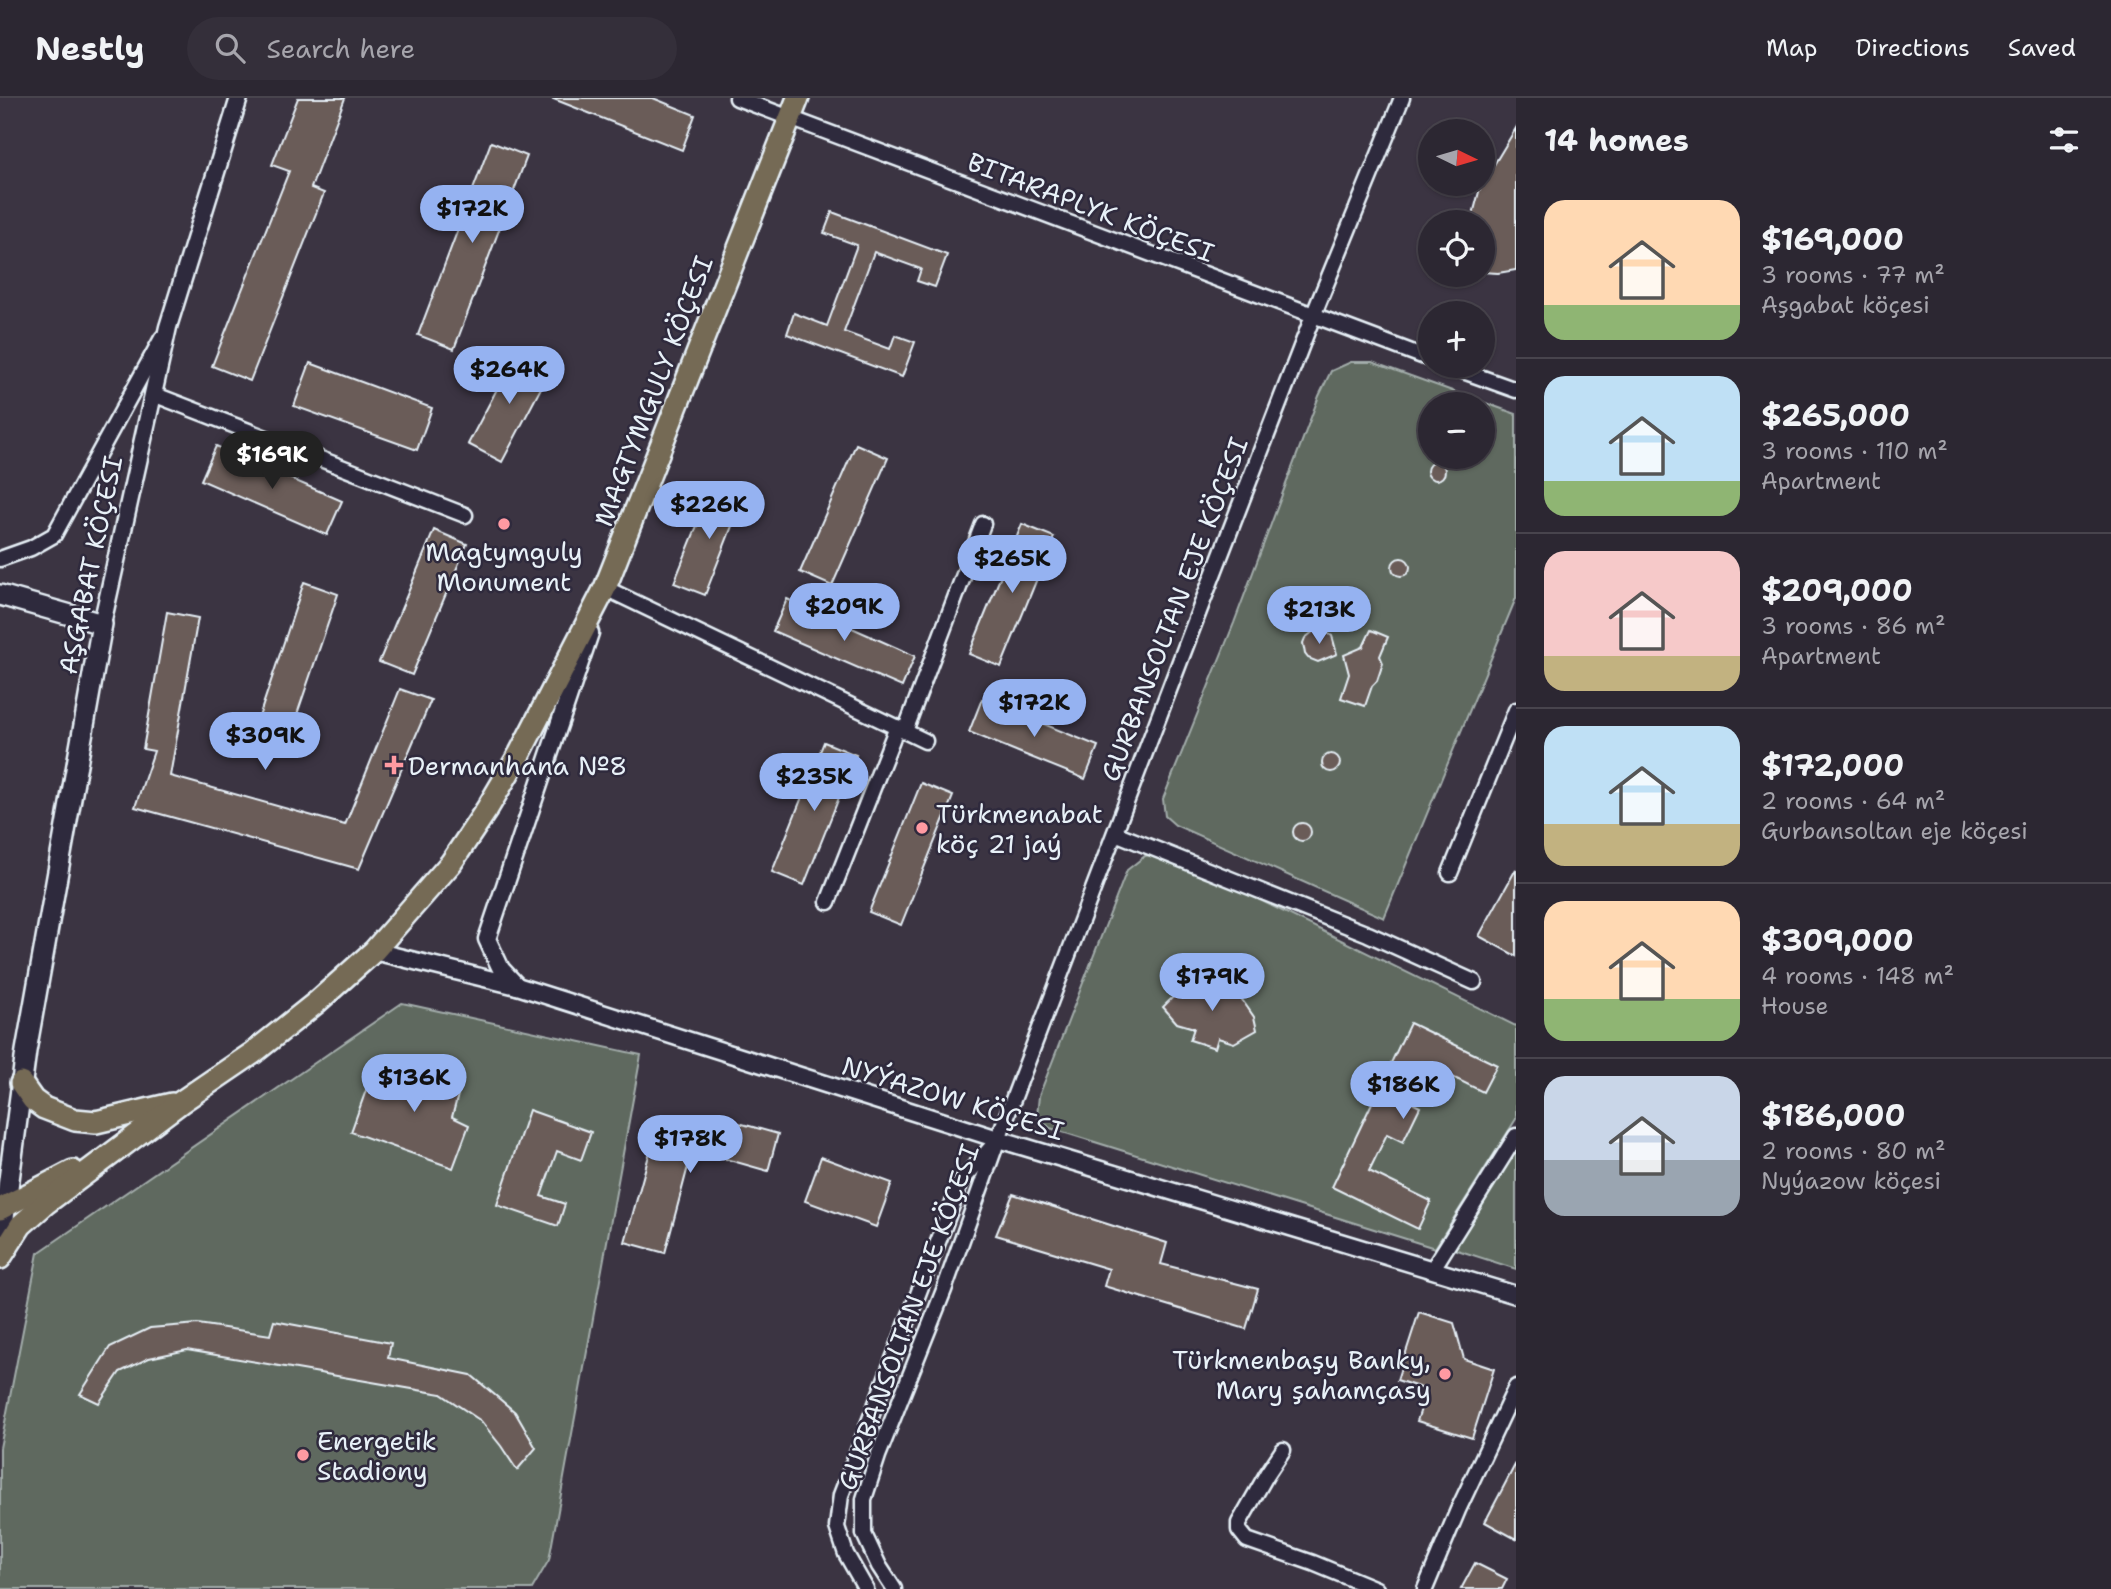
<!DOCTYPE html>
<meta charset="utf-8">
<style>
body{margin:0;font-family:"Shantell Sans",sans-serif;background:#342f3a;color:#f1f3f6;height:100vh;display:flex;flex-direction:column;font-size:26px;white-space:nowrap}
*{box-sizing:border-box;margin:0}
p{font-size:23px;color:#a6a5ac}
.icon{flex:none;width:38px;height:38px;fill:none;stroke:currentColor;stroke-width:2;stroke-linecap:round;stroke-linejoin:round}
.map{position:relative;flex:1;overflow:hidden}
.side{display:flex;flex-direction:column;background:#2c2732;width:595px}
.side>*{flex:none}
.needle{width:46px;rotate:95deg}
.controls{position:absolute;left:1418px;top:21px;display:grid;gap:14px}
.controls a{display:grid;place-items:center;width:77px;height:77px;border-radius:50%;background:#2c2732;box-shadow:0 2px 5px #0004,0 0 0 2px #48444d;font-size:35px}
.price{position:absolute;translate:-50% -60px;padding:0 16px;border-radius:24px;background:#95b2f1;color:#111;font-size:23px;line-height:46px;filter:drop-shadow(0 2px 4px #0008)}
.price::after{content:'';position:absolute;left:50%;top:42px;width:21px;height:16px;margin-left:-10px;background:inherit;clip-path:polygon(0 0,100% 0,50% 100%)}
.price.on{background:#222;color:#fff}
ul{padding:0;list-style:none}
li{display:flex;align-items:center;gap:21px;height:175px;padding:0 28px}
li+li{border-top:2px solid #48444d}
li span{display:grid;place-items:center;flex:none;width:196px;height:140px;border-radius:21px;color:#555}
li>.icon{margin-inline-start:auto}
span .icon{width:84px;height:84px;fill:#fffc;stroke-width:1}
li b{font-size:30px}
h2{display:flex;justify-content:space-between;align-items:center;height:84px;padding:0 28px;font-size:30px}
header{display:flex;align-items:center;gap:42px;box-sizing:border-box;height:98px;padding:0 35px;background:#2c2732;border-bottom:2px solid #48444d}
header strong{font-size:33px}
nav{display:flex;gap:38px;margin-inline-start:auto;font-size:24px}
.search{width:490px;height:63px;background:#342f3a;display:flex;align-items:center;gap:18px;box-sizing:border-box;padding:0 24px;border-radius:38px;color:#a6a5ac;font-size:26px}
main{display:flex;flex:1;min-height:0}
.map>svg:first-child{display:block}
.green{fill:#5e695e;stroke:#a3adab;stroke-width:2;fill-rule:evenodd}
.building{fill:#6a5b58;stroke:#e8f1f8;stroke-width:2}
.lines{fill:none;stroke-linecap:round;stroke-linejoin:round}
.minor-casing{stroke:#e8f1f8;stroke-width:19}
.tertiary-casing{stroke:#e8f1f8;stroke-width:21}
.secondary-casing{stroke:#e8f1f8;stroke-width:24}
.primary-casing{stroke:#e8f1f8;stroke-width:26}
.minor{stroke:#2f2a3d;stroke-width:14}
.tertiary{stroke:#2f2a3d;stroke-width:16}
.secondary{stroke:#2f2a3d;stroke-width:19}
.primary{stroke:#756a55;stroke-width:21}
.poi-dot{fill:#ff9aa2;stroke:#2f2a3d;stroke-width:2.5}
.labels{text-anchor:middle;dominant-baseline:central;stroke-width:5;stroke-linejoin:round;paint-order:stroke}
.street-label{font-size:26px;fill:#e8f1f8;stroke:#2f2a3d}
.poi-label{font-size:26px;fill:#e8f1f8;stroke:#2f2a3d;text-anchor:start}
</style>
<header>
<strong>Nestly</strong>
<div class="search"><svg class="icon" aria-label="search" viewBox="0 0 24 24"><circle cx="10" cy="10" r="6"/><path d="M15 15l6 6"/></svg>Search here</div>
<nav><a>Map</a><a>Directions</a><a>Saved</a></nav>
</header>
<main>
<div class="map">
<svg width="1516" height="1491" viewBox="0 0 1516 1491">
<rect width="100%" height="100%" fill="#3b3442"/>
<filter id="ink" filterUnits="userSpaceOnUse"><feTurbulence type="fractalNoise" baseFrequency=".0143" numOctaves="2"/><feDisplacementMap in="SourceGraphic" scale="14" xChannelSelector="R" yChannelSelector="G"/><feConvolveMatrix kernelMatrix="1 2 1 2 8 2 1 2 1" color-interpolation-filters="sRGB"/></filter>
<g filter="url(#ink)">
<g class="green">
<path d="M1351 264H1372L1516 316V500L1384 820 1175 727 1165 718 1163 701 1234 525 1319 298 1331 273ZM1430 306H1482V359H1430Z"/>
<polygon points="1162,754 1516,928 1516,1021 1435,1150 1050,1030 1037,1018 1039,998 1127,772 1145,758"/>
<polygon points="402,905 641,957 549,1462 532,1491 0,1491 0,1350 38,1155"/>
<polygon points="1516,1052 1516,1171 1454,1151"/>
</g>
<g class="building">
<polygon points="298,0 345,0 311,90 324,95 250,283 212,268 289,73 272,67"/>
<polygon points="551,0 653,0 695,17 682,52"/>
<polygon points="1516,30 1516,172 1498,175 1482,174 1482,124 1471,124 1480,90"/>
<polygon points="491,44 527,58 454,251 418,237"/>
<polygon points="832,114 947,157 935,189 917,183 921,171 874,154 844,234 890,251 895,237 915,244 902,279 787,236 794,215 827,228 857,147 824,135"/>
<polygon points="517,253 551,271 502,364 468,346"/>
<polygon points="310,265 432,310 417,352 294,308"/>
<polygon points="856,346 888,360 832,488 800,474"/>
<polygon points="216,348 342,403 327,437 201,382"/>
<circle cx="1436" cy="373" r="9"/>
<polygon points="713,388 743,400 705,497 674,485"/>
<polygon points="1022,426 1054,439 1001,569 969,556"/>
<polygon points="434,432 467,446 412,577 379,564"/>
<circle cx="1401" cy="469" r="9"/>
<polygon points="304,484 338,496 292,631 259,619"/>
<polygon points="787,501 915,558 902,589 773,533"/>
<polygon points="167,514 198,520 170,678 345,727 400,591 431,602 359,771 135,709 154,653 143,651"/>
<polygon points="1371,532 1388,539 1380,558 1383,565 1377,583 1372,588 1365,608 1341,600 1349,576 1344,557 1363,549"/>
<polygon points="1314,533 1324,533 1332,538 1337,556 1318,564 1308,560 1305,556 1303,545 1305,540"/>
<polygon points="982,601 1098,648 1085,681 969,634"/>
<polygon points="824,644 856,657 804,787 772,774"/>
<circle cx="1331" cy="665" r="9"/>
<polygon points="921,685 953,698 901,827 869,814"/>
<circle cx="1302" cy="734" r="9"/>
<polygon points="1516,771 1516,858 1479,838"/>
<polygon points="1208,883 1225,886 1238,896 1254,919 1257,932 1234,945 1218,940 1215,950 1190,942 1194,930 1177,925 1163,909 1180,892 1193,885"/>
<polygon points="1410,925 1497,967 1483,994 1422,964 1404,1001 1420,1009 1403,1044 1387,1036 1369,1073 1431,1103 1418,1131 1332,1089"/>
<polygon points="395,961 462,982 452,1019 469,1027 453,1070 351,1034 369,984 385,990"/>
<polygon points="529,1012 591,1034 581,1062 557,1053 541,1098 565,1106 558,1128 497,1107"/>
<polygon points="710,1017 778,1036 768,1073 701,1054 690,1061 665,1155 625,1144 651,1050 665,1054 706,1031"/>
<polygon points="821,1059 892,1085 876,1129 805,1103"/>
<polygon points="1013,1096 1167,1145 1161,1166 1258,1191 1246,1231 1104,1188 1109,1171 996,1137"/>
<polygon points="1419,1214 1454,1225 1464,1261 1494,1271 1472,1340 1417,1323 1427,1292 1397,1282"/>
<polygon points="274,1223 391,1245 388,1260 471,1277 515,1314 536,1350 517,1372 501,1348 481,1323 441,1296 187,1252 149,1260 120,1274 99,1305 80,1296 110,1249 150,1230 198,1226 270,1237"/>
<polygon points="1516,1365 1516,1441 1485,1424"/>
<polygon points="1475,1465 1507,1481 1502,1491 1461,1491"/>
</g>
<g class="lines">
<g class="minor-casing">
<g id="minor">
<polyline points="737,0 1430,261"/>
<polyline points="1449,268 1516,292"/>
<polyline points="153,296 465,417"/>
<polyline points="0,461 31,450 54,437 162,240"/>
<polyline points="605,490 925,643"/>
<polyline points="905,633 983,426"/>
<polyline points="1115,735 1368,836 1474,884"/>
<polyline points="1450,775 1516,612"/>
<polyline points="828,804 897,629"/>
<polyline points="1432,1172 1516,1038"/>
<polyline points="1283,1352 1267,1376 1239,1425 1239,1432 1247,1442 1313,1465 1376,1491"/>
<polyline points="866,1491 846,1456 837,1429 841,1397 961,1084 993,1047"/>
<polyline points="894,1491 879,1468 864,1436 864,1401 878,1358 944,1192 998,1041 1201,508 1313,218 1402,0"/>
<polyline points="1425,1491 1458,1412 1516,1289"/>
</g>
</g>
<g class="tertiary-casing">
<g id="tertiary">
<polyline points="102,526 168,229 239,0"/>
<polyline points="374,853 517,888 998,1041 1516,1197"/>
<polyline points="517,888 501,871 487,841 590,535"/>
</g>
</g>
<g class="secondary-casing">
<polyline id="secondary" points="0,497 102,526 26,953 0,1150"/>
</g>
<g class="primary-casing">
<g id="primary">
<polyline points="21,985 33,1002 44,1010 75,1022 96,1024 172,1006"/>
<polyline points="0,1111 73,1073"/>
<polyline points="0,1160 21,1127 46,1105 181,1004 253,955 317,904 374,853 451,765 487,711 520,655 605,490 798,0"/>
</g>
</g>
<use href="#minor" class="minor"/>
<use href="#tertiary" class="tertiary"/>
<use href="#secondary" class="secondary"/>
<use href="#primary" class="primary"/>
</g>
</g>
<g class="poi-dot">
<circle cx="504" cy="426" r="7"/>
<path d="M390.5 656.5h7v7h7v7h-7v7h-7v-7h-7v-7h7z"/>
<circle cx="922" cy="730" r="7"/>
<circle cx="1445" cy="1276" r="7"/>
<circle cx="303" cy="1357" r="7"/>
</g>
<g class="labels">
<g class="street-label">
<text transform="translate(1091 109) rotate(21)">BITARAPLYK KÖÇESI</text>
<text transform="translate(653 293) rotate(-69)">MAGTYMGULY KÖÇESI</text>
<text transform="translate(90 467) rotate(-78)">AŞGABAT KÖÇESI</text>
<text transform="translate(1174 511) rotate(-69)">GURBANSOLTAN EJE KÖÇESI</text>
<text transform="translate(953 1000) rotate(17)">NYÝAZOW KÖÇESI</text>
<text transform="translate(908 1219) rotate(-70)">GURBANSOLTAN EJE KÖÇESI</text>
</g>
<g class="poi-label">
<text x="504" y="453" text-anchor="middle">Magtymguly<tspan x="504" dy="30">Monument</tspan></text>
<text x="408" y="667">Dermanhana №8</text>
<text x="936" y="715">Türkmenabat<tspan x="936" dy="30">köç 21 jaý</tspan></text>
<text x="1431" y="1261" text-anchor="end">Türkmenbaşy Banky,<tspan x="1431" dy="30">Mary şahamçasy</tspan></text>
<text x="317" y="1342">Energetik<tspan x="317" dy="30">Stadiony</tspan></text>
</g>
</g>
</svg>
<div class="controls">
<a><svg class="needle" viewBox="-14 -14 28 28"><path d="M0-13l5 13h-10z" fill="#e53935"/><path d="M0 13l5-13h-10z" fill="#a6a5ac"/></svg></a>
<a><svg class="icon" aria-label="locate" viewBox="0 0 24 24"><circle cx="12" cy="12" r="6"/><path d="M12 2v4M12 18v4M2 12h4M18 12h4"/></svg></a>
<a>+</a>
<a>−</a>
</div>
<b class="price" style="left:472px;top:147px">$172K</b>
<b class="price" style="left:509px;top:308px">$264K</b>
<b class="price on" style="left:272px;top:393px">$169K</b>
<b class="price" style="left:709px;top:443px">$226K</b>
<b class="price" style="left:1012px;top:497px">$265K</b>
<b class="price" style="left:844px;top:545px">$209K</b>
<b class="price" style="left:1319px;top:548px">$213K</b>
<b class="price" style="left:1034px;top:641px">$172K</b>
<b class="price" style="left:265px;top:674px">$309K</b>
<b class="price" style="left:814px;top:715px">$235K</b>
<b class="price" style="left:1212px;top:915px">$179K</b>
<b class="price" style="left:414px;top:1016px">$136K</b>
<b class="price" style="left:1403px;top:1023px">$186K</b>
<b class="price" style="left:690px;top:1077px">$178K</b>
</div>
<section class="side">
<h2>14 homes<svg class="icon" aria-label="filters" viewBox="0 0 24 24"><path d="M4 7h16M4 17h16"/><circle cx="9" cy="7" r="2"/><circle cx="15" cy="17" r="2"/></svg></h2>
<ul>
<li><span style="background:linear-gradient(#ffd9b3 75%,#8fb573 0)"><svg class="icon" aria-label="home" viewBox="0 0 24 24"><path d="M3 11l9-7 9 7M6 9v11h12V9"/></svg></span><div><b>$169,000</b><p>3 rooms · 77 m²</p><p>Aşgabat köçesi</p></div></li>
<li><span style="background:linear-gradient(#bfe0f5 75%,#8fb573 0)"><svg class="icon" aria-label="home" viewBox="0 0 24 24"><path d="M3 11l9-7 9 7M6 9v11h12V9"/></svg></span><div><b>$265,000</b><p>3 rooms · 110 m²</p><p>Apartment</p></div></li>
<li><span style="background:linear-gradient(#f6c9c9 75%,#c2b280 0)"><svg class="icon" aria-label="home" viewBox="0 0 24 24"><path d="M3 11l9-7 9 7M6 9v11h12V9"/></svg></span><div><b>$209,000</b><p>3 rooms · 86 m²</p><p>Apartment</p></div></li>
<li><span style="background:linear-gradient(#bfe0f5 70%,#c2b280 0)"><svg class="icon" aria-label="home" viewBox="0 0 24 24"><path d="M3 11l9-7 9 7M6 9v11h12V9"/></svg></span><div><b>$172,000</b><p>2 rooms · 64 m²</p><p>Gurbansoltan eje köçesi</p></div></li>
<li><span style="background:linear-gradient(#ffd9b3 70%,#8fb573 0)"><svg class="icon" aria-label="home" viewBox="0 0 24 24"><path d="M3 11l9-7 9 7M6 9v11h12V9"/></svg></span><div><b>$309,000</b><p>4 rooms · 148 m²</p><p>House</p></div></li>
<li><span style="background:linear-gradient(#c9d6e8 60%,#9aa5b1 0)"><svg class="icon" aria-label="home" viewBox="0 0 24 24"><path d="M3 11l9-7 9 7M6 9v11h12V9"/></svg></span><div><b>$186,000</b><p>2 rooms · 80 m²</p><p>Nyýazow köçesi</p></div></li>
</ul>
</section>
</main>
